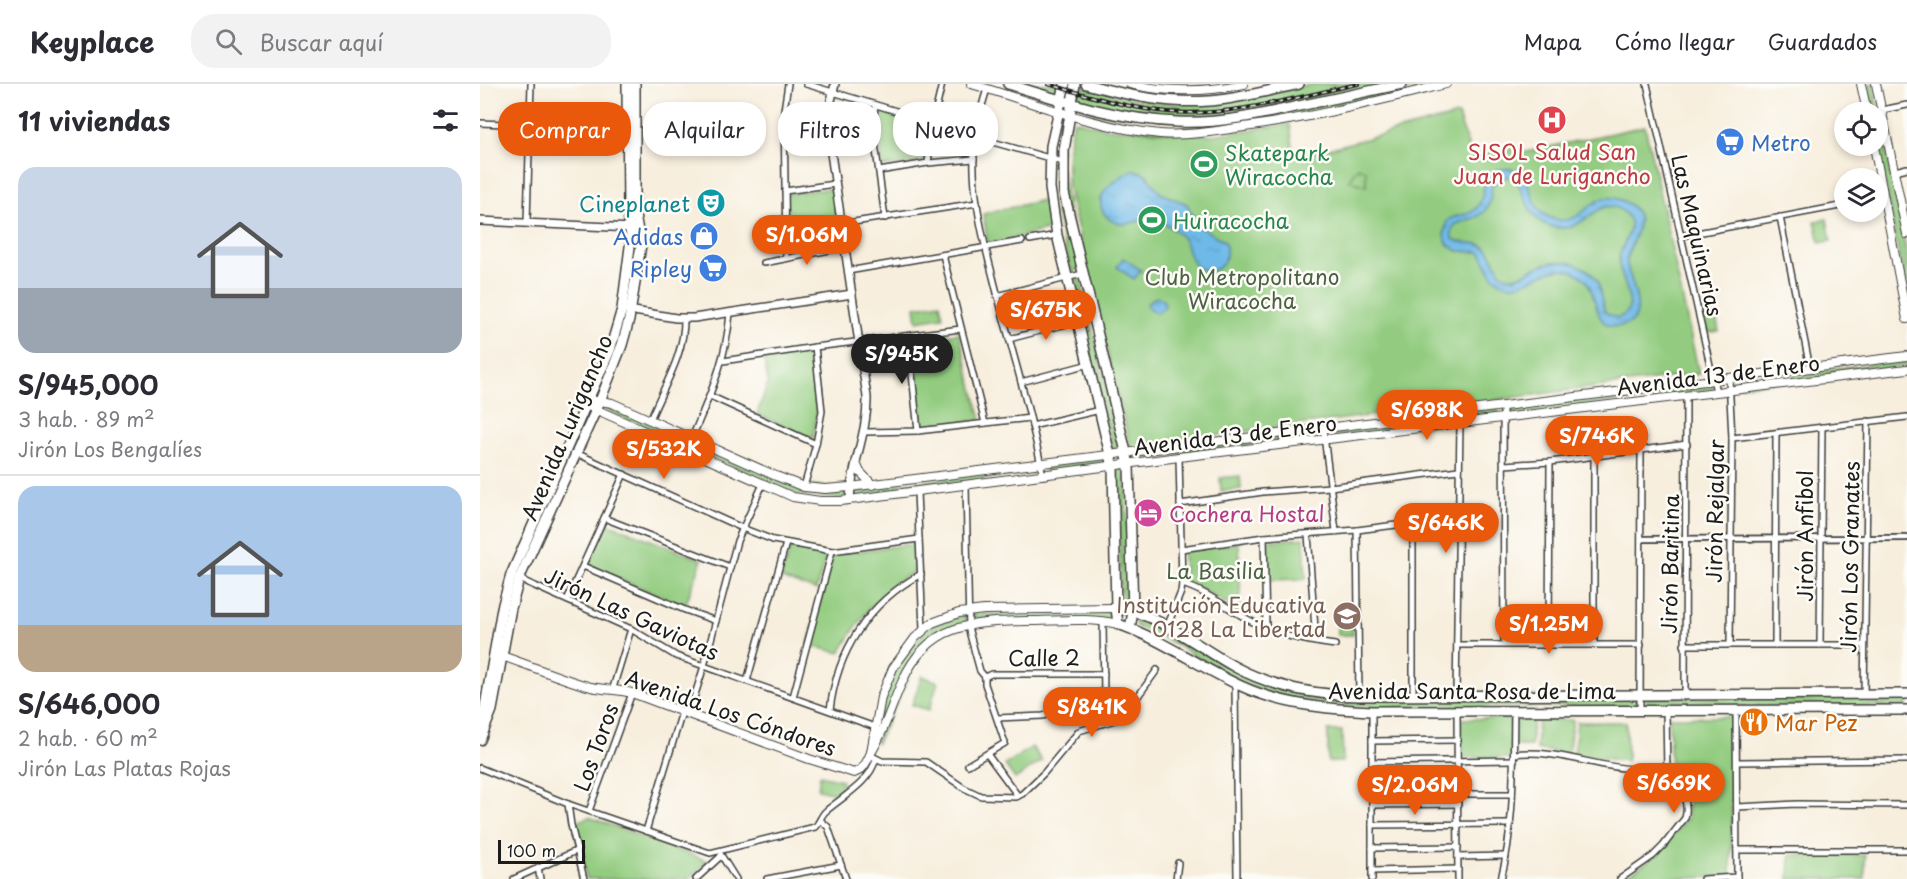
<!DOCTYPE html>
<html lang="es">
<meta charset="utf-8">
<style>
body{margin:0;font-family:"Playpen Sans",sans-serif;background:#f2f2f3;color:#2b2b33;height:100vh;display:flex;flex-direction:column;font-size:22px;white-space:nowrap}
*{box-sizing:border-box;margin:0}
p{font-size:20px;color:#7c7c81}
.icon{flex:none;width:33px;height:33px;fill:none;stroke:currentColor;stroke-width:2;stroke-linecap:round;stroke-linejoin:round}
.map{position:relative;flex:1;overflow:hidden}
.side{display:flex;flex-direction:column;background:#fff;width:480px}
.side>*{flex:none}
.hud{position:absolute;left:18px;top:18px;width:570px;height:54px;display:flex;gap:12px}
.controls{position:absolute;left:1354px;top:18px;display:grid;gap:12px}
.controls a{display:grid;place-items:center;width:54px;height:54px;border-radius:50%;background:#fff;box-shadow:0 3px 9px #0003;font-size:30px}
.scale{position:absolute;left:18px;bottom:15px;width:87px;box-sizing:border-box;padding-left:6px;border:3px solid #1c1c1c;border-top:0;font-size:16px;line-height:21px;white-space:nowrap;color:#1c1c1c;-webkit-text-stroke:4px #fdfcf7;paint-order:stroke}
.price{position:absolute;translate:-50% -51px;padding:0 14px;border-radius:21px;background:#ea580c;color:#fff;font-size:20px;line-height:39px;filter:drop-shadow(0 2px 3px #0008)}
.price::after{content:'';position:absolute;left:50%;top:36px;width:18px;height:14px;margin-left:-9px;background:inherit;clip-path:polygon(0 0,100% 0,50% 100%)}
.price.current{background:#222;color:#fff}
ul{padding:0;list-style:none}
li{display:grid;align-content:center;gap:12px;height:318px;padding:0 18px}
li+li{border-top:2px solid #e1e1e2}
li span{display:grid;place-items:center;height:186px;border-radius:18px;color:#555}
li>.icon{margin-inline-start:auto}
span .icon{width:108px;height:108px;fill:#fffc;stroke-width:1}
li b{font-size:26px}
h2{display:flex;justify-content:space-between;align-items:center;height:72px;padding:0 18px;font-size:26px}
.pill{padding:0 21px;border-radius:24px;background:#fff;box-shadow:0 3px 9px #0003;font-size:21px;line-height:54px}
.pill.current{background:#ea580c;color:#fff}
header{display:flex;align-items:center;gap:36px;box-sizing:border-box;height:84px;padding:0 30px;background:#fff;border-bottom:2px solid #e1e1e2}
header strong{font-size:28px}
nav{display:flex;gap:33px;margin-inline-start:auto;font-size:21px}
.search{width:420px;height:54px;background:#f2f2f3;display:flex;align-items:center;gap:15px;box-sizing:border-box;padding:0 21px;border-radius:24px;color:#7c7c81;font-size:22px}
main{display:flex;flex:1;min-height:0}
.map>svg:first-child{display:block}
.green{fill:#93cc80;stroke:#58744e;stroke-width:1.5}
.garden{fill:url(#garden-dots);stroke:#58744e;stroke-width:1.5}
.water{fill:url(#water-ripples);stroke:#456a82;stroke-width:1.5;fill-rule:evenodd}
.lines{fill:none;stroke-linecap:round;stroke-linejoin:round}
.pedestrian-casing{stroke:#3d3c39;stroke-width:8}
.minor-casing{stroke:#3d3c39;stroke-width:8}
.tertiary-casing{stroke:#3d3c39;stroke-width:10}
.secondary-casing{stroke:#3d3c39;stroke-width:10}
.primary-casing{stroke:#3d3c39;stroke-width:12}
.pedestrian{stroke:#fff;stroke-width:4.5}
.minor{stroke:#fff;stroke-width:5}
.tertiary{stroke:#fff;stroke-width:7}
.secondary{stroke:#fff;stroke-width:8}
.primary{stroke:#fff;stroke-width:9}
.rail-casing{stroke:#1c1c1c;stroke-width:4}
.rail{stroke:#fdfcf7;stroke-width:1.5;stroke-dasharray:4.5;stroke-linecap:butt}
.labels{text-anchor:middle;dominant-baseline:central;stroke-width:5;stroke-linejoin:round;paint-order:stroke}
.shop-label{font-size:21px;fill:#366cbe;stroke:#fdfcf7;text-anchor:end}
.health-label{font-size:21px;fill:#be3a42;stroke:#fdfcf7}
.leisure-label{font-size:21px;fill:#27864d;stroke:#fdfcf7;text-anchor:start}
.culture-label{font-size:21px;fill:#0d838f;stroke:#fdfcf7;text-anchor:end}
.street-label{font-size:21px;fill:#1c1c1c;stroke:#fdfcf7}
.park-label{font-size:21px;fill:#4c6244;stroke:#fdfcf7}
.hotel-label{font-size:21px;fill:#b23c85;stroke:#fdfcf7;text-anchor:start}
.education-label{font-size:21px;fill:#785e54;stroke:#fdfcf7;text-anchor:end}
.food-label{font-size:21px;fill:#c56008;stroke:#fdfcf7;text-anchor:start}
</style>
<header>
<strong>Keyplace</strong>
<div class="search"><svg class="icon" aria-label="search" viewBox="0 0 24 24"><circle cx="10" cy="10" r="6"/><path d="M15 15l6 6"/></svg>Buscar aquí</div>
<nav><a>Mapa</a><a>Cómo llegar</a><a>Guardados</a></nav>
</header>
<main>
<section class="side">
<h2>11 viviendas<svg class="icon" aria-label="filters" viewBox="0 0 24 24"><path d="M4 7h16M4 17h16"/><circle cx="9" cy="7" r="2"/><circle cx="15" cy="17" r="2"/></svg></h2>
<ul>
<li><span style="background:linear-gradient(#c9d6e8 65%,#9aa5b1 0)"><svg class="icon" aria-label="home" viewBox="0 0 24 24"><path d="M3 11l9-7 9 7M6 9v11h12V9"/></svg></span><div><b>S/945,000</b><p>3 hab. · 89 m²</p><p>Jirón Los Bengalíes</p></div></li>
<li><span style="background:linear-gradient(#a9c7e8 75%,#b9a48a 0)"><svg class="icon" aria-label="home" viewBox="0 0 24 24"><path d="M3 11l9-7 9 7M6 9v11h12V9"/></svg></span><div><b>S/646,000</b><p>2 hab. · 60 m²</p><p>Jirón Las Platas Rojas</p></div></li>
</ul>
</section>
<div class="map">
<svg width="1427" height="795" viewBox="0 0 1427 795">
<defs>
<pattern id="garden-dots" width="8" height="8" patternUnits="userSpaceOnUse" patternTransform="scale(1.5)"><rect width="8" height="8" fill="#93cc80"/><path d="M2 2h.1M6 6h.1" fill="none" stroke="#7eaf6e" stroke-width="1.8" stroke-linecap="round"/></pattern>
<pattern id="water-ripples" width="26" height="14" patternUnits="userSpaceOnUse" patternTransform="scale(1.5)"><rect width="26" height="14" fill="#6eb9e7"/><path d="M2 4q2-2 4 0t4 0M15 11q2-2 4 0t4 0" fill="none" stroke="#5f9ec6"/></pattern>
</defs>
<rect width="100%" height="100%" fill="#fdfcf7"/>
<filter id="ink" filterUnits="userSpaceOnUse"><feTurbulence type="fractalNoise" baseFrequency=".0167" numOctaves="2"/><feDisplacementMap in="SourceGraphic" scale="12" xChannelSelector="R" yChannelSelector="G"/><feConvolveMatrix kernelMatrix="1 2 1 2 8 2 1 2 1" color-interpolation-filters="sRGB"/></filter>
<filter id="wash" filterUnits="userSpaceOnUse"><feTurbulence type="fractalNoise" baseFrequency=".008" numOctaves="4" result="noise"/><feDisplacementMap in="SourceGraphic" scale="24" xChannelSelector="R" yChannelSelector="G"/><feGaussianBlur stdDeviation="1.35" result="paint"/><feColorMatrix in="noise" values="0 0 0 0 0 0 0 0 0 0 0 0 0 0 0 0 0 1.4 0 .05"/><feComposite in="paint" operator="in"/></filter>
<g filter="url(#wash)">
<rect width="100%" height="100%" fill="#f7eedd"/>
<g class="green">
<polygon points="538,0 578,0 574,11"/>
<path d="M834 0H905C842 14 779 32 714 35 674 36 634 26 596 17L599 2 655 15 696 20 800 7Z"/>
<polygon points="935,0 959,0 811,32 810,28 812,25"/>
<polygon points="1386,0 1393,0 1427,172 1427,214 1398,61 1398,28 1391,28"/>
<polygon points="399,25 450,41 446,77 403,83 399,57"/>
<path d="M601 26C634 35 667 43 701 43 736 42 772 34 806 28L808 33 704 49 654 44 594 29Z"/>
<path d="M978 31 992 73 1041 63 1042 69 1165 42 1219 290 650 362 588 104C585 80 588 58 594 36L625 44 732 51 810 40 814 71 851 64Z"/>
<polygon points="583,32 586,34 580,75 574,71 579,33"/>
<polygon points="573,83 581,84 599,185 597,187 591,187 576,130"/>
<polygon points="353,104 360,160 308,168 306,110"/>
<polygon points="564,116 569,145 508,161 503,130"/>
<polygon points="1347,135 1351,157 1340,159 1335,137"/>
<polygon points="600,194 641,366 635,367 633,364 593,197"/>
<polygon points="460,219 463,233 437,237 435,223"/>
<polygon points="1234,223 1239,247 1226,249 1222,225"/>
<polygon points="479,249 501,336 442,343 433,255"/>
<polygon points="332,267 338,320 333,355 277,330 288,299 284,275"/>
<polygon points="1425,276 1426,282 1253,303 1252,297"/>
<polygon points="1232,298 1233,305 1028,332 1029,323"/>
<polygon points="126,320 295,395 365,406 367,407 365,415 316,410 126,326 124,323"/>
<polygon points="1018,324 1019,332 982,337 981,329"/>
<polygon points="107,325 111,327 40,485 38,484"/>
<polygon points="970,332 971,339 851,352 852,345"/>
<polygon points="842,347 843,352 652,376 651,370"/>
<polygon points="625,374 626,380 565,387 565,381"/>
<polygon points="555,383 557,388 373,412 373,407 375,406"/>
<polygon points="640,385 645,385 650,520 643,520 641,517 638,387"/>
<polygon points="760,392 761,405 741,407 740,394"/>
<polygon points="127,439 222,476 205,522 108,482"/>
<polygon points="824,454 826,495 787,496 786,457"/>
<polygon points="759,459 761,529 722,505 704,498 703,467"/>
<path d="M434 460 435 487C400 505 379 535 360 569L328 561 353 470Z"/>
<polygon points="310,463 347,470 336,506 301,495"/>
<polygon points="857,527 873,527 873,551 858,551"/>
<polygon points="630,528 632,530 630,535 496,536 493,531 494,530"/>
<polygon points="485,531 486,538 464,546 444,561 396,661 401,622 417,581 446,546 463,537"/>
<path d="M658 534 814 608 1157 614V620L1155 622C1093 622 1030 623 968 623 910 624 852 626 795 611 745 598 706 559 657 543L655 540Z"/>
<polygon points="442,592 458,598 449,626 432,621"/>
<polygon points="1167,614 1427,614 1427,622 1167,622 1166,621"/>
<polygon points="1189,633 1253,633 1251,793 1143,795 1173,773 1207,735 1208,718 1203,701 1200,695 1191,689"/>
<polygon points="1032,634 1031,674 981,673 980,635"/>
<polygon points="1036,635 1053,636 1051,662 1035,662"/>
<polygon points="1058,636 1093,636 1088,670 1056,665"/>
<polygon points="1097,638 1146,638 1147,677 1094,671"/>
<polygon points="848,647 862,647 863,678 848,678"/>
<polygon points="552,663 562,677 535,695 525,681"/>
<polygon points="340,691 362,696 360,710 338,705"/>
<polygon points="109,733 228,777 209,795 107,795 95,748 98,737"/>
<polygon points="1310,771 1385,771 1385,795 1309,795"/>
</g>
<polygon class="garden" points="878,83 886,87 886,102 868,96"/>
<g class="water">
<path d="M1021 85C1059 80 1043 124 1071 134 1106 146 1108 103 1141 116 1178 132 1145 160 1147 179 1149 197 1173 236 1141 242 1104 248 1127 194 1088 186 1062 180 1038 215 1016 195 1007 188 1007 176 1000 168L978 167 968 161 964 151 967 137C976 129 990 133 997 123 1009 109 996 92 1021 85ZM1024 93C1046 91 1041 127 1063 139 1104 161 1114 107 1142 127 1162 141 1139 160 1139 177 1139 192 1151 207 1149 222 1149 229 1143 232 1137 234L1126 229C1117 212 1125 196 1104 184 1086 174 1069 176 1051 186 1046 189 1041 192 1034 193 1014 195 1017 170 1004 162 995 156 961 164 975 141 987 134 1003 136 1009 120 1012 114 1010 107 1013 100Z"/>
<path d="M654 86 666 90 680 109 707 120 714 134 721 143 744 157C751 171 742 191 723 186 709 182 710 167 704 156 700 150 693 145 687 141 678 136 665 135 655 138 650 139 647 141 642 140 629 139 619 128 621 115 623 108 626 104 631 100 640 95 644 88 654 86Z"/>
<polygon points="643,174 661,186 654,195 637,183"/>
<polygon points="677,213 682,215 685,220 684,224 677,229 668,224 667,220 672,215"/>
</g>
</g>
<g filter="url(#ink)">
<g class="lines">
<g class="pedestrian-casing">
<polyline id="pedestrian" points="1161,455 1427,454"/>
</g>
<g class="minor-casing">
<g id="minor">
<polyline points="326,0 453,38"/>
<polyline points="1167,0 1236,308"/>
<path d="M507 5C502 21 497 37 495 53 490 100 501 148 513 193 529 259 551 325 563 392"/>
<polyline points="395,21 393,44 405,134"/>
<polyline points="1402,26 1427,21"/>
<polyline points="0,39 50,41"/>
<polyline points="495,53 583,78"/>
<polyline points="448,79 453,38 462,0"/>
<polyline points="399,87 448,79 494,75"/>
<polyline points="1415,87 1427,84"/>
<polyline points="305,107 355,100"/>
<polyline points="1300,133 1330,284"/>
<polyline points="47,138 51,0"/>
<polyline points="361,140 497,119"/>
<polyline points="1201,152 1365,121"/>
<polyline points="550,156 577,151"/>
<polyline points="463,171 505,339"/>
<polyline points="306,174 304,26 308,0"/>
<polyline points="284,179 365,163"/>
<polyline points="368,187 542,157"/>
<polyline points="517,212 602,190"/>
<polyline points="428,252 438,347"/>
<polyline points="529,255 598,237"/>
<polyline points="243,277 335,263 481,245"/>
<polyline points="1249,294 1252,354 1250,561"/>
<polyline points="541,298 609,280"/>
<polyline points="230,312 336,360"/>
<polyline points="1023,322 1024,560"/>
<path d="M170 336C183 303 205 271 204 234"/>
<polyline points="552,342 620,326"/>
<polyline points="843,344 856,447"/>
<polyline points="385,348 438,347 550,334"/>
<path d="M212 354C230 310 246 278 250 229"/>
<polyline points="1252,354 1427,333"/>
<polyline points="96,369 262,444 293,456 352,467 439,455"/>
<polyline points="1024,381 1070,378 1207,360"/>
<polyline points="486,402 489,547 500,587 505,593 505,600 525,659 488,681"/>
<polyline points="324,403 336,360 342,327 335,263"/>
<polyline points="437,408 443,545"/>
<polyline points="700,420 783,408 850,403 978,386"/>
<polyline points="124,434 250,483"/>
<polyline points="877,446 879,612"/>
<polyline points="828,450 836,558"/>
<polyline points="784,453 786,544"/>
<polyline points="701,465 784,453 877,446 978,433"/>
<polyline points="103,482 205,526 236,537"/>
<polyline points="37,494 151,545 196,572 395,643"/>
<path d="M702 500C726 507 747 524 769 536 796 551 824 557 855 561"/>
<polyline points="87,516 144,390"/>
<polyline points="687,543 701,508 702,500 699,373"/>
<polyline points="1069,560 1070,378"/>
<polyline points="977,561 1161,561"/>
<polyline points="1114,561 1114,372"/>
<polyline points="1204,561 1384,561"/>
<polyline points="1295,561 1296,349"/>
<polyline points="1340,561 1342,343"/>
<polyline points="505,593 511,590 624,590"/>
<polyline points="267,597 306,459"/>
<polyline points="755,599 757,795"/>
<polyline points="133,604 151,545"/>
<polyline points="1384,610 1388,337"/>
<polyline points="976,611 980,340 978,327"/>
<polyline points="1205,611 1206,313"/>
<polyline points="933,612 933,440"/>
<polyline points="313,613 352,467"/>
<polyline points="1160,625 1161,365"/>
<polyline points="1256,625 1257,795"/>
<path d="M350 626C357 567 388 519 441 490"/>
<polyline points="977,626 978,795"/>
<polyline points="1186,626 1187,688"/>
<polyline points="892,627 892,795"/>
<polyline points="209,630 224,582 257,457 283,400"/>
<polyline points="517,634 563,632 624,614 623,537"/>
<polyline points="892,657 978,656"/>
<polyline points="507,670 538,712"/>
<path d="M1034 670C1073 665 1113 682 1152 685 1163 686 1179 683 1188 689 1202 696 1209 720 1205 734L1183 762 1173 772 1140 795"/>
<polyline points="394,673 402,677 446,678 484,704 501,712 536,713 542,710 564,689 599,647 638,635 656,615 677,586"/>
<polyline points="892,678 1034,676"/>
<polyline points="1257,678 1427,676"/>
<path d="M0 684 88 720 230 769 335 743C340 738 341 731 346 727 365 711 389 699 396 675"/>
<polyline points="892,699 978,699"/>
<polyline points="978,710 1032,710"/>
<polyline points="88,720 91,741 104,795"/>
<polyline points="892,721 978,720"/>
<polyline points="1257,723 1317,720 1427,721"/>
<polyline points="109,727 152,609"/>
<polyline points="340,736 348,743 366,795"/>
<polyline points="892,741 1029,740"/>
<polyline points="166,747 202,628"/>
<polyline points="892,764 978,763"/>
<polyline points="1257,766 1427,766"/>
<polyline points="241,771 256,795"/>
<polyline points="978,773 1026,772"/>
<polyline points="58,783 60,795"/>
<polyline points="892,787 978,785"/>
<polyline points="34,795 98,766"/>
<polyline points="216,795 241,772"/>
<polyline points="287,795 361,781"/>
<polyline points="696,795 698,779"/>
<path d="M1021 795C1035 741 1033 681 1034 626"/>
<polyline points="1223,795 1257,793"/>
</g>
</g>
<g class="tertiary-casing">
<g id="tertiary">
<path d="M355 0 350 21 348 49 387 313C388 349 371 381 370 416"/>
<polyline points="0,137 153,144"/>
<polyline points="148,226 196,234 214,234 372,210"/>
</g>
</g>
<g class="secondary-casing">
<g id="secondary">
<path d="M491 0C553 18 615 44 680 50 706 52 731 48 757 44 828 35 896 17 966 0"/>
<path d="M650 0C688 9 726 8 764 0"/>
<polyline points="1381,0 1387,28"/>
<polyline points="1396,0 1427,150"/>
<polyline points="1394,62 1427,235"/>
<polyline points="107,317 120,317 132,319 296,392 324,403 345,405 370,403 1427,272"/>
<polyline points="106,321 313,413 340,417 361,417 699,373 1427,285"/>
<polyline points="376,379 380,388 393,401"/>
<path d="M22 572C52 582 81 595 111 603 125 606 138 605 152 609L329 675 374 689C385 685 386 678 391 669 405 646 411 622 422 598 448 539 491 538 547 537 577 537 609 533 638 540"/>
<polyline points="391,668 401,613 413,584 435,554 452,539 479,529 504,526 636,524"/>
</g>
</g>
<g class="primary-casing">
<g id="primary">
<path d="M528 0C583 17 639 36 697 38 739 40 779 31 819 22 853 15 888 7 922 0"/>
<path d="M585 0 571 62 570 104 577 151 633 383 636 524 638 540C682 555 719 583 761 602 802 621 847 625 892 627L1427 626"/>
<polyline points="595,0 584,66 584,109 646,368 649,381 653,528 650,544"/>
<path d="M606 0C646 11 686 20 729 17 759 15 790 6 819 0"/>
<path d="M636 524C676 528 720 564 755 583 794 604 835 611 879 612L1427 610"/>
<polyline points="0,637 4,628 22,524 31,491 130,266 142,225 151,155 148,130 147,0"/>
<polyline points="0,656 12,626 31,524 39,495 120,317 142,261 149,236 161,161 155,132 155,0"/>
</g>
</g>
<use href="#pedestrian" class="pedestrian"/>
<use href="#minor" class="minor"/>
<use href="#tertiary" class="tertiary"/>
<use href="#secondary" class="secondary"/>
<use href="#primary" class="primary"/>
<g class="rail-casing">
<path id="rail" d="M568 0C607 11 647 24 688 28 752 33 816 13 878 0"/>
</g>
<use href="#rail" class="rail"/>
</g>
</g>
<defs>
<g id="hospital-disc" transform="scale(1.5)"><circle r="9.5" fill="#e0444e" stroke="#fdfcf7"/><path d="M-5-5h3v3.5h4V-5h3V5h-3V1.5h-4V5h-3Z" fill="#fff"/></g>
<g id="supermarket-disc" transform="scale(1.5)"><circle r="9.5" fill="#3f7fe0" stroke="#fdfcf7"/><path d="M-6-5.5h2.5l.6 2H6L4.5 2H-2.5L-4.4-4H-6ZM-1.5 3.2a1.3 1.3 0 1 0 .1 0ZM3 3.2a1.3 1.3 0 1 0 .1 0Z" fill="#fff"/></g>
<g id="stadium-disc" transform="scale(1.5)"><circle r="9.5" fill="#2e9e5b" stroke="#fdfcf7"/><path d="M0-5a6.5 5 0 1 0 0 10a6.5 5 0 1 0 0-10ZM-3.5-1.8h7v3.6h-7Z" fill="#fff"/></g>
<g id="theatre-disc" transform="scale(1.5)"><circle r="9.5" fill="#0f9aa8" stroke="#fdfcf7"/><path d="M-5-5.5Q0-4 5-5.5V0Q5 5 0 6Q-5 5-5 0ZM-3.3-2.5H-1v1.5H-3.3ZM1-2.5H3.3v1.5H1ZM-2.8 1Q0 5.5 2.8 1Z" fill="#fff"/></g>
<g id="shop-disc" transform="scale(1.5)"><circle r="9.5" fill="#3f7fe0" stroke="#fdfcf7"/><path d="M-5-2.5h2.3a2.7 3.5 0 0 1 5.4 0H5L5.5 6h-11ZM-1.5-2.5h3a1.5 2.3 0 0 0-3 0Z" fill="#fff"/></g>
<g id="hotel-disc" transform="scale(1.5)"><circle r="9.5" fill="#d1479c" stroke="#fdfcf7"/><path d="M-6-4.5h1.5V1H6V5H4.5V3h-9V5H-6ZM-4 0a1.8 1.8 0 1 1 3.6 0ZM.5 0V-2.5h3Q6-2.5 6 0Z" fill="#fff"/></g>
<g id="school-disc" transform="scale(1.5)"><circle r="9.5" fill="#8d6e63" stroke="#fdfcf7"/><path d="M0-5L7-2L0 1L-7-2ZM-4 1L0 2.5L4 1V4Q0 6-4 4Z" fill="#fff"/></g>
<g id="restaurant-disc" transform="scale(1.5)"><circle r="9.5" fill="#e8710a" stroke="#fdfcf7"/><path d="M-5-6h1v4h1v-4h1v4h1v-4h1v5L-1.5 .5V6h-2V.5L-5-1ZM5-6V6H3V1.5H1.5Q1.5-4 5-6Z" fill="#fff"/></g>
</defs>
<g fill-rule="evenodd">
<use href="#hospital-disc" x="1072" y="36"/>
<use href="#supermarket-disc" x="1250" y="58"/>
<use href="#stadium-disc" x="724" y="80"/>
<use href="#theatre-disc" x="231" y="119"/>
<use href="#stadium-disc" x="672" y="136"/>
<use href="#shop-disc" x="224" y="152"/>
<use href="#supermarket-disc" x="233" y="184"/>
<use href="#hotel-disc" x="668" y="429"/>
<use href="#school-disc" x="867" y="532"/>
<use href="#restaurant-disc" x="1274" y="638"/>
</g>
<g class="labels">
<g class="shop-label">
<text x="1271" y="58" text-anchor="start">Metro</text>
<text x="203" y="152">Adidas</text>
<text x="212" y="184">Ripley</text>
</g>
<g class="health-label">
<text x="1072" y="67">SISOL Salud San<tspan x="1072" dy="24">Juan de Lurigancho</tspan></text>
</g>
<g class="leisure-label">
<text x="745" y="68">Skatepark<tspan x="745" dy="24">Wiracocha</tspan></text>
<text x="693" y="136">Huiracocha</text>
</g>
<g class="culture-label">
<text x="210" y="119">Cineplanet</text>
</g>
<g class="street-label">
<text transform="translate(1218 151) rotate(77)">Las Maquinarias</text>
<text transform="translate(1238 290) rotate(-7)">Avenida 13 de Enero</text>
<text transform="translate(86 343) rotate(-67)">Avenida Lurigancho</text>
<text transform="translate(755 350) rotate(-7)">Avenida 13 de Enero</text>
<text transform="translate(1234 427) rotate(-89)">Jirón Rejalgar</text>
<text transform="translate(1324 452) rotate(-90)">Jirón Anfibol</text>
<text transform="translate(1369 473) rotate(-89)">Jirón Los Granates</text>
<text transform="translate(1189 480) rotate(-89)">Jirón Baritina</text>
<text transform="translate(152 529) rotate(25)">Jirón Las Gaviotas</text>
<text x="564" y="573">Calle 2</text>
<text x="992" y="606">Avenida Santa Rosa de Lima</text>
<text transform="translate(251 628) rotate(19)">Avenida Los Cóndores</text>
<text transform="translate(115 663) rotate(-70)">Los Toros</text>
</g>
<g class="park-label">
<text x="762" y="192">Club Metropolitano<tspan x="762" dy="24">Wiracocha</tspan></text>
<text x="736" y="486">La Basilia</text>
</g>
<g class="hotel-label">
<text x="689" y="429">Cochera Hostal</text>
</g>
<g class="education-label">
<text x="846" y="520">Institución Educativa<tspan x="846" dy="24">0128 La Libertad</tspan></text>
</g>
<g class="food-label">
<text x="1295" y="638">Mar Pez</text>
</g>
</g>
</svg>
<div class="controls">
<a><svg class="icon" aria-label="locate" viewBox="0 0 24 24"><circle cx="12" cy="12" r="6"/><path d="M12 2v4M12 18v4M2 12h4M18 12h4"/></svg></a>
<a><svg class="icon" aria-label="layers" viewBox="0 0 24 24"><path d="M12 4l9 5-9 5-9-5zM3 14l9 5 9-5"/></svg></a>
</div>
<div class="scale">100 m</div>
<b class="price" style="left:327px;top:182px">S/1.06M</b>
<b class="price" style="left:566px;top:257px">S/675K</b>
<b class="price current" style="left:422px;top:301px">S/945K</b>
<b class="price" style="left:947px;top:357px">S/698K</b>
<b class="price" style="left:1117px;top:383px">S/746K</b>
<b class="price" style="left:184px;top:396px">S/532K</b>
<b class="price" style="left:966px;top:470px">S/646K</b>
<b class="price" style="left:1069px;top:571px">S/1.25M</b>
<b class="price" style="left:612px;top:654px">S/841K</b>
<b class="price" style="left:1194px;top:730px">S/669K</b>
<b class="price" style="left:935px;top:732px">S/2.06M</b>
<div class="hud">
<a class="pill current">Comprar</a>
<a class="pill">Alquilar</a>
<a class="pill">Filtros</a>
<a class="pill">Nuevo</a>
</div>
</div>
</main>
